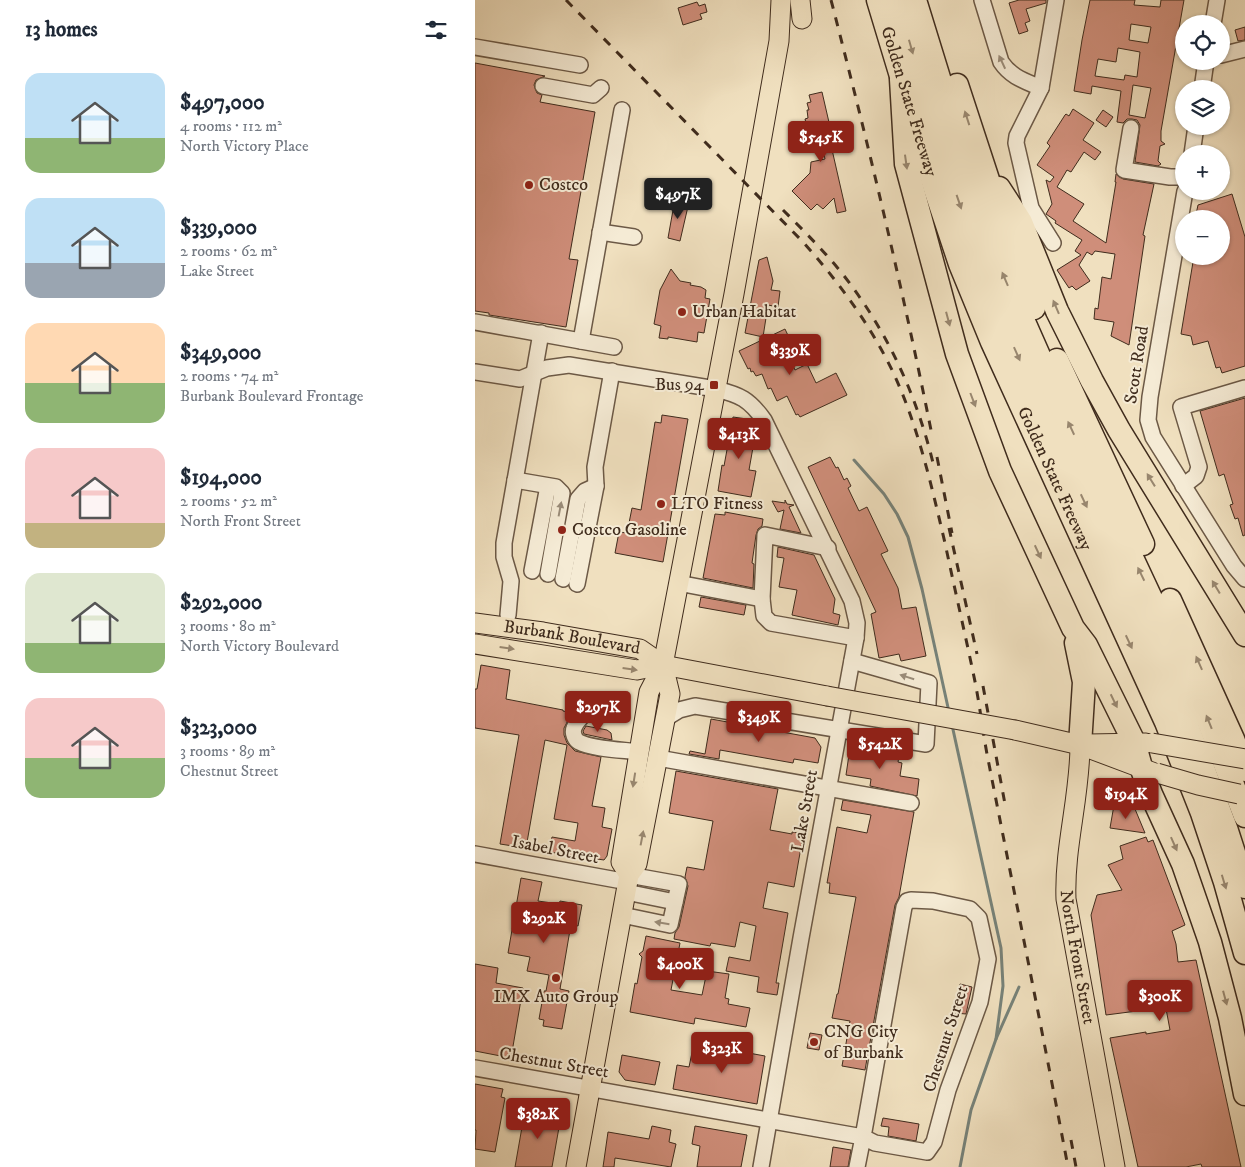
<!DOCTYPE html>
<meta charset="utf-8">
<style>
body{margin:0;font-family:"IM FELL DW Pica",serif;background:#f2f2f3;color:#1f2937;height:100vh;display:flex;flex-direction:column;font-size:19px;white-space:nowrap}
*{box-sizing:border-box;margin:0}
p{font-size:16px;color:#747a83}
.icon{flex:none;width:28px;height:28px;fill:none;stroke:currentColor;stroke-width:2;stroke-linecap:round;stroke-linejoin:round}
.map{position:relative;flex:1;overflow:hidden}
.details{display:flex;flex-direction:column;background:#fff;width:475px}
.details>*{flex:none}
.controls{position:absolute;left:700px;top:15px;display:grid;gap:10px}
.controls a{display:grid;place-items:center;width:55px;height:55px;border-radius:50%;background:#fff;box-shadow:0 1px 4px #0004;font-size:25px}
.price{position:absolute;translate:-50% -42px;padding:0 11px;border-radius:5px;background:#8f2418;color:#fff;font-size:16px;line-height:32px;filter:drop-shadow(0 1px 2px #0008)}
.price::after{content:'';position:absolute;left:50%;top:30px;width:15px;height:11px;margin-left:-8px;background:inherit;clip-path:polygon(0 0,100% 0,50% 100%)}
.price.on{background:#222;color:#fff}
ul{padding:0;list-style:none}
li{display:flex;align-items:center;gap:15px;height:125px;padding:0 25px}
li span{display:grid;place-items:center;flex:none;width:140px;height:100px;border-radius:15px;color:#555}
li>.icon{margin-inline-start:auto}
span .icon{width:60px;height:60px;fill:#fffc;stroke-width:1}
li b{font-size:21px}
h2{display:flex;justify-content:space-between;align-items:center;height:60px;padding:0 25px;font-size:21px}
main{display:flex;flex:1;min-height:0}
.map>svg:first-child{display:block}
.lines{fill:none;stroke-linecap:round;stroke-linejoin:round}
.stream{stroke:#778279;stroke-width:3}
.building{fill:#cf8e7a;stroke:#402c1d;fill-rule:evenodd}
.minor-casing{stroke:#6c5946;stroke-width:18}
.major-casing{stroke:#402c1d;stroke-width:21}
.highway-casing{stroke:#402c1d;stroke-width:25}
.minor{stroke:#f5ebd5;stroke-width:15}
.major{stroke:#f0e0bf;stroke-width:19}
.highway{stroke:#f0e0bf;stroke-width:22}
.rail{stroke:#402c1d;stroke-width:3;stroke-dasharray:9 9;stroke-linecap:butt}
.major-bridge-casing{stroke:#402c1d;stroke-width:21;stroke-linecap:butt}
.major-bridge{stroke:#f0e0bf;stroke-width:19}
.oneway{fill:#98866e}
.oneway2{fill:#9a8c79}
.poi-dot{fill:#8f2418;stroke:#f5ebd5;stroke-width:2}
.labels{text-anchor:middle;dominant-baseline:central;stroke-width:4;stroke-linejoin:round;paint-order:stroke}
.street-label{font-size:18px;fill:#402c1d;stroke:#f5ebd5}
.poi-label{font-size:18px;fill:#402c1d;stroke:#f5ebd5;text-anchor:start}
</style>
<main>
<section class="details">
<h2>13 homes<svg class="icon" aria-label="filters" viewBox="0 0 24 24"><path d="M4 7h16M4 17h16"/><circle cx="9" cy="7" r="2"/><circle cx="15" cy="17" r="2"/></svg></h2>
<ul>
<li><span style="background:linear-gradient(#bfe0f5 65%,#8fb573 0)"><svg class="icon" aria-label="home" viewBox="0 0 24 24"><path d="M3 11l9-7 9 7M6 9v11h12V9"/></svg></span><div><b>$497,000</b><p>4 rooms · 112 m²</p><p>North Victory Place</p></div></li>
<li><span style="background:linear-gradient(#bfe0f5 65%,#9aa5b1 0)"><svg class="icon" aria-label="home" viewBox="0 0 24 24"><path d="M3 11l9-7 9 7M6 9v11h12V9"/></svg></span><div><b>$339,000</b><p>2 rooms · 62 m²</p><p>Lake Street</p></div></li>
<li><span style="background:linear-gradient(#ffd9b3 60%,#8fb573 0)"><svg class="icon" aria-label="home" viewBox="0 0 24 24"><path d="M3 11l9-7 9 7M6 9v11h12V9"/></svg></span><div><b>$349,000</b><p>2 rooms · 74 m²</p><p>Burbank Boulevard Frontage</p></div></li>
<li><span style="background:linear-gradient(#f6c9c9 75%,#c2b280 0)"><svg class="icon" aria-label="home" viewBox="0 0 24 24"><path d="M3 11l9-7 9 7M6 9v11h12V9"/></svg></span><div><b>$194,000</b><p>2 rooms · 52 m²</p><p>North Front Street</p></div></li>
<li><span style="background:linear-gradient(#dfe7d0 70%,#8fb573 0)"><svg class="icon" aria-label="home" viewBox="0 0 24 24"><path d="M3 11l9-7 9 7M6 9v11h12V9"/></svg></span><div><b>$292,000</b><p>3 rooms · 80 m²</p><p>North Victory Boulevard</p></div></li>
<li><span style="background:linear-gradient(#f6c9c9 60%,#8fb573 0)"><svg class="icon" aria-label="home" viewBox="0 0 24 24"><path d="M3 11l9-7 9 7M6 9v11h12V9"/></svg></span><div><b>$323,000</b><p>3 rooms · 89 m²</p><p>Chestnut Street</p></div></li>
</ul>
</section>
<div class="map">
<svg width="770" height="1167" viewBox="0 0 770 1167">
<rect width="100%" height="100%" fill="#f0e0bf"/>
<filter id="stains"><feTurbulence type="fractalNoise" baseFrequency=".004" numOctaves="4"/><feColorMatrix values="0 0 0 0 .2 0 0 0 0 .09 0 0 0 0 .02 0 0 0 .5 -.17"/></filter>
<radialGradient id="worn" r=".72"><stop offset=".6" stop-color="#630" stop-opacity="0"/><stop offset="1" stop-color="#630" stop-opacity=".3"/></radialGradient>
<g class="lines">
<g class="stream">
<polyline points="379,460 409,494 422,514 433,537 447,589 474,712"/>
<polyline points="477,725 526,948 528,986 521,1039"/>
<polyline points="485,1167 496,1110 521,1039 544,987"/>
</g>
</g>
<g class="building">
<polygon points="544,0 571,0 571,3 551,9 555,21 550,23 553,31 544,34 534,3"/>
<path d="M615 0H660L659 5 685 7 686 0H709L686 131V141L690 144 685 146 683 161 686 164 683 166 660 162 665 125 662 120 657 119H652L648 123 642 122 646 91 617 86 616 94 599 91 607 40ZM656 24 676 27 673 43 654 40ZM643 48 665 52 662 77 650 75 649 80 620 76 623 59 641 62ZM658 85 676 88 670 118 654 115Z"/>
<polygon points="222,2 224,6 230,4 232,12 225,14 227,19 208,25 203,8"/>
<polygon points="770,27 770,40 763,41 760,30"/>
<polygon points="0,63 70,76 61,80 59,85 62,93 67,95 65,102 120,112 94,259 103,260 91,327 14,315 14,313 0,311"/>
<polygon points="347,92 356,131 353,132 371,211 362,213 359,198 348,209 342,204 336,210 317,191 335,173 336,162 350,159 344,134 334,136 330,119 333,118 332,110 334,110 332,103 336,102 334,95"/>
<polygon points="598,109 619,123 608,140 626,152 620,160 609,152 596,172 592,170 582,187 609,204 598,221 631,243 641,182 640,182 641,174 648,179 679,184 668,235 670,236 654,345 636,336 639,322 619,319 620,308 623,309 627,277 636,279 640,254 620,251 617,255 612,252 604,265 615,281 601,290 597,286 594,288 582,270 606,255 600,251 607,240 580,223 581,221 571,214 577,204 571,180 575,182 579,177 562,165 575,146 572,143 590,115 591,114 594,116"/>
<polygon points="628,110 638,117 631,127 621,120"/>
<polygon points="757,194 770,237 770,366 747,373 745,367 741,368 733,341 718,345 716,336 706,334 719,256 746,256 746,219 720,219 723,205"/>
<polygon points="200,199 214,202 205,241 193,238"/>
<polygon points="292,257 298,281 296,290 305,291 303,307 293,305 288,337 270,333 284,260"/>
<polygon points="196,269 205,281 216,283 215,285 226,287 231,290 230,298 235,299 229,333 223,332 222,342 193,337 193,339 184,338 186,326 179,324 185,290"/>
<polygon points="310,329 317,344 310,348 320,370 332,364 341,383 361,373 372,395 325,417 323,414 321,415 312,396 302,401 296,388 293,389 287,374 281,376 278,371 276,372 275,368 273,369 264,351"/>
<polygon points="770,398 770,535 768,536 763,518 760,519 755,505 758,504 749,474 744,476 725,411"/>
<polygon points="187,415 213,419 188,562 140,553 144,532 152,533 157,508 166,510 180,422 186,423"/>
<polygon points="258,417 272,419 280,436 274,470 281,471 276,497 243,491 247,465 249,466"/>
<polygon points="355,457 361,468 363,467 369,480 372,478 376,486 373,488 384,511 392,507 413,551 406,554 423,588 427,609 441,607 451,656 426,661 424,654 404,658 396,614 401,612 333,467"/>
<polygon points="310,500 312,504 319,505 314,507 326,533 305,529 309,510 303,512 297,501 310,503"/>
<polygon points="250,512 288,519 287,526 283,529 281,535 277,563 279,564 278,588 228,578 240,514 250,515"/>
<polygon points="303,547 339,555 360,599 358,613 365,615 363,625 317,615 322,590 304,587 309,558 302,557"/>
<polygon points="226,597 271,605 269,615 224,607"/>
<polygon points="6,665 35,670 31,699 88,710 88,711 97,713 89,728 89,735 92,743 100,751 126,757 117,806 130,808 127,827 137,829 132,856 129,860 74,852 77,837 100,841 103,823 79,819 92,745 70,740 51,848 25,844 44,735 0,728 0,689 2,689"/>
<polygon points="236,719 340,738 346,747 343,763 319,759 318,763 245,750 244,759 214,754 215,751 230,754"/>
<polygon points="111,726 132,730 136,733 137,740 109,734 108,731"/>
<polygon points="382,744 401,747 400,752 424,756 423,762 427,763 425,776 444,779 442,796 395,786 396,779 371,775 375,748"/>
<polygon points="201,771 303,789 295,830 317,834 317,832 326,833 326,836 328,836 319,887 293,882 288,908 313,913 301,983 304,983 302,995 282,992 284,977 251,971 254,957 275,961 281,926 265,922 260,947 236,943 235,946 199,939 200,933 204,927 213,886 210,877 212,867 229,870 238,821 194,813"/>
<polygon points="368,800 439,812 424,897 420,905 390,1070 367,1066 375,1021 357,1018 362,994 363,994 381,897 354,893 355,883 352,883 362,827 392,833 396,815 366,810"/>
<polygon points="639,805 660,809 670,833 635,828"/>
<polygon points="671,837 673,842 678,840 710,925 697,931 701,944 703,962 721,960 766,1167 727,1167 726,1164 711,1167 663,1167 635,1038 671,1032 671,1034 695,1030 689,998 661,1003 662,1011 631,1015 616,915 622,895 647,890 633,865 648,859 645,846"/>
<polygon points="46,878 67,882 63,901 84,904 85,901 107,905 103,926 96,924 85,989 94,991 87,1029 68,1026 69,1020 64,1019 69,991 71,991 74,975 52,971 55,957 33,953"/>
<polygon points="171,936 205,943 196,990 227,995 232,971 254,974 250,998 254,999 253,1004 275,1008 271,1027 220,1018 219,1024 155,1012 160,983 162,984 167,957 164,954 168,951"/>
<polygon points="0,964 23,968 21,983 48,988 36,1058 0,1051"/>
<polygon points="485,984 497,987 491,1014 480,1013"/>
<polygon points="335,1033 347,1035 344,1050 332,1048"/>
<polygon points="219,1043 290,1056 282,1104 198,1089 202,1065 214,1067"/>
<polygon points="147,1055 185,1062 180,1085 150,1080 144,1072"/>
<polygon points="0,1084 28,1089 26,1097 30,1098 20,1152 0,1149 1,1130 0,1130"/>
<polygon points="50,1110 86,1116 77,1167 40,1167"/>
<polygon points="408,1118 444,1124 441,1141 413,1136 414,1127 406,1126"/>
<polygon points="177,1126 196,1130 194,1142 201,1144 196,1167 140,1158 139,1167 128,1167 133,1132 174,1139"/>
<polygon points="220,1126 272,1135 266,1167 222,1167 225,1146 217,1144"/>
<polygon points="358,1147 376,1150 373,1167 355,1167"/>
</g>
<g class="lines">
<g class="minor-casing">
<g id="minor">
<path d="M507 0 526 62C536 77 550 81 566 88"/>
<polyline points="738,24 742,0"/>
<polyline points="0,47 105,65"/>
<polyline points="746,55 770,49"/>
<polyline points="68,86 118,95 126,88"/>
<polyline points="727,89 731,61"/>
<polyline points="656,128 649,170 695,177 709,177"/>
<polyline points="717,154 721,126"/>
<polyline points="710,191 675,397 673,420 678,437 759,566 770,579"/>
<polyline points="125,232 159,237"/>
<polyline points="578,243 556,208 541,143 542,136 566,88 581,0"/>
<polyline points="0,322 139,347"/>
<polyline points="106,341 147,110"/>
<path d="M0 372 45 379 72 368 94 365 241 389C265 395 274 399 289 420L377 601 382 623 381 638 326 938 286 1167"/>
<polyline points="40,480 81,487 87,493 73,574"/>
<polyline points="708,486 721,476 724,467 706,407 770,388"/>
<polyline points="353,548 290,535 287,599 289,616 296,623 381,638"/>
<polyline points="57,571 73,486"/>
<polyline points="88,579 103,499 110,491 121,486"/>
<polyline points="203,583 287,599"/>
<polyline points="102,584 121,486 120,467 137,371"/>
<polyline points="33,615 36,581 29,557 29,543 66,333"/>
<path d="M113 704 114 709C109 715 101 721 99 728 97 733 100 740 104 742 117 749 149 750 164 752"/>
<polyline points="191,718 204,710 220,706 451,744 454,683 377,661"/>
<polyline points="183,758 436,803"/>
<polyline points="0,854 153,882"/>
<polyline points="151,892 200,902"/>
<polyline points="147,915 195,925 204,884 154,875"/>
<polyline points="0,1068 388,1137 400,1143 452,1152 459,1142 473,1090 505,1002 513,959 504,918 495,909 458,901 436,900 432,901 429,907 388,1137 382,1167"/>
</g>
</g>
<g class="major-casing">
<g id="major">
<polyline points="325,0 327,19"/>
<path id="s1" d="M0 623 68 632 165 649 188 665 352 696"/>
<polyline points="0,644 162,670 188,665"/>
<polyline points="540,730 605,745 677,772"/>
<polyline points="613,744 671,743"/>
<path id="s2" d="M605 745C605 797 589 847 591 899L640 1167"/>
<polyline points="154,875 146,862 174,692 188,665 259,294 304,41 306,0"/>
<polyline points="101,1167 154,875 162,864 195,694 188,665"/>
</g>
</g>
<g class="highway-casing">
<g id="highway">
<path id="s3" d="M403 0 461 192 485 264 517 342 691 722 727 813 750 882 770 953"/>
<polyline points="422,0 472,168 507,269 573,422 710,720 752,831 770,887"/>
<polyline points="440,0 509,224 527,272 588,410 732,718 770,816"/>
<polyline points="426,79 431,164 482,354 525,471 598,628 611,645 659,742 666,767 676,794 708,864 735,942 755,1018 770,1094"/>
<polyline points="482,85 539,259 559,308"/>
<polyline points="524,188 546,222 582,311 617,381 644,430 770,635"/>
<polyline points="582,360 668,544"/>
<polyline points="695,600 758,739 770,770"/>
<polyline points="601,643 609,682 605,745"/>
</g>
</g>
<use href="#minor" class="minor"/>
<use href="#major" class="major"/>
<use href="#highway" class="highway"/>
<g class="rail">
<path d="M91 0 328 242C363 281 394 323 417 370 443 425 456 484 470 543 479 586 489 629 498 672 504 699 507 727 512 754 539 892 567 1029 593 1167"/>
<path d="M356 0C393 143 427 286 456 430"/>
<path d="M308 210C328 230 348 250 366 272 412 330 442 395 459 467"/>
<polyline points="462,457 477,533"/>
<polyline points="474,528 502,654"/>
<polyline points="508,686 530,804"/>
<polyline points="596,1140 601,1167"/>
</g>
<g class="major-bridge-casing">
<g id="major-bridge">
<polyline points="352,696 540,730"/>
<polyline points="677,743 770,759"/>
<polyline points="682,773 723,785 764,794"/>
</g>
</g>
<use href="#major-bridge" class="major-bridge"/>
</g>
<defs><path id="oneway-solid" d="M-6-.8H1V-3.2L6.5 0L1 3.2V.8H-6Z" transform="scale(1.25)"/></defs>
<g class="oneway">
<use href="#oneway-solid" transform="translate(436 47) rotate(74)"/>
<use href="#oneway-solid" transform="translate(492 118) rotate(-108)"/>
<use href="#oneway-solid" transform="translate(431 162) rotate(82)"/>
<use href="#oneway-solid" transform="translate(484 202) rotate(71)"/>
<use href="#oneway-solid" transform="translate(530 279) rotate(-113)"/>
<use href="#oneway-solid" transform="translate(581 307) rotate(-113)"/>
<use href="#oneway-solid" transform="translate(473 319) rotate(75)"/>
<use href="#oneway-solid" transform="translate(542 354) rotate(66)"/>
<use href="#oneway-solid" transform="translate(498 400) rotate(69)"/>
<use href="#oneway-solid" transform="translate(596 428) rotate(-115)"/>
<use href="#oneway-solid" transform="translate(676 480) rotate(-122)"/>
<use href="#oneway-solid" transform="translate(609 501) rotate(65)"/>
<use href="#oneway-solid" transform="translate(563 552) rotate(65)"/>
<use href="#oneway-solid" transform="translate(666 574) rotate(-116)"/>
<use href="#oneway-solid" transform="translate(741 587) rotate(-121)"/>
<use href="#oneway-solid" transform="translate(654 642) rotate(65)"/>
<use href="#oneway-solid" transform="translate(32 648) rotate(8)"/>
<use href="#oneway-solid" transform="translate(724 663) rotate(-114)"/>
<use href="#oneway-solid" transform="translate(155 669) rotate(8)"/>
<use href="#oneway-solid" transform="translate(639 701) rotate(64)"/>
<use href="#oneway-solid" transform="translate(734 722) rotate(-112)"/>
<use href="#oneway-solid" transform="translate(159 780) rotate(99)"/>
<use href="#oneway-solid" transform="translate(167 838) rotate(-79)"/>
<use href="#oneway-solid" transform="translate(699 844) rotate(66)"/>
<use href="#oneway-solid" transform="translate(749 882) rotate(73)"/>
<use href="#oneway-solid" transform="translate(750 998) rotate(75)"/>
</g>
<g class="oneway2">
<use href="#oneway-solid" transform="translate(527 62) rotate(-115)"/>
<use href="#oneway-solid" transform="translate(85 509) rotate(-79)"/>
<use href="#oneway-solid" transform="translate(432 677) rotate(-163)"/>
<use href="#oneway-solid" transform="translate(187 923) rotate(-171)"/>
</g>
<g class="poi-dot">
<circle cx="54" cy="185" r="5"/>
<circle cx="207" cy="312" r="5"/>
<rect x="234" y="380" width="10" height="10" rx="2.5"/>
<circle cx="186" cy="504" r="5"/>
<circle cx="87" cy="530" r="5"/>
<circle cx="81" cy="978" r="5"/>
<circle cx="339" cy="1042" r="5"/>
</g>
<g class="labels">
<g class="street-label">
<text stroke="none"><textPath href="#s3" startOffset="106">Golden State Freeway</textPath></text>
<text transform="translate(662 365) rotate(-81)">Scott Road</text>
<text stroke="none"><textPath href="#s3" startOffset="511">Golden State Freeway</textPath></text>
<text stroke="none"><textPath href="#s1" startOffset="98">Burbank Boulevard</textPath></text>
<text transform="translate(330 811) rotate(-80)">Lake Street</text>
<text transform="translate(80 850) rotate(11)">Isabel Street</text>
<text stroke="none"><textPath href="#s2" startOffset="214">North Front Street</textPath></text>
<text transform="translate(471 1039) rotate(-72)">Chestnut Street</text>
<text transform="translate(79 1063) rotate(10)">Chestnut Street</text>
</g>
<g class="poi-label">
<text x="64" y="185">Costco</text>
<text x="217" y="312">Urban Habitat</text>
<text x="229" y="385" text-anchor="end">Bus 94</text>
<text x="196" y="504">LTO Fitness</text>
<text x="97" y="530">Costco Gasoline</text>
<text x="81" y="997" text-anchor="middle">IMX Auto Group</text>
<text x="349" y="1032">CNG City<tspan x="349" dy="21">of Burbank</tspan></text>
</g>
</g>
<rect width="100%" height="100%" filter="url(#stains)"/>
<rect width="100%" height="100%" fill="url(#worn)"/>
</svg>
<div class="controls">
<a><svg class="icon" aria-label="locate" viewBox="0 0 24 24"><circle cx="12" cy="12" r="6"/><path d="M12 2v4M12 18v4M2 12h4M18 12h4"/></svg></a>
<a><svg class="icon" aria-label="layers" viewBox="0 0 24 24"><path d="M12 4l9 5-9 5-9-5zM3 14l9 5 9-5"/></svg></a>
<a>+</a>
<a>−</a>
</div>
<b class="price" style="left:346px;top:163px">$545K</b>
<b class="price on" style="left:203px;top:220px">$497K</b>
<b class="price" style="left:315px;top:376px">$339K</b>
<b class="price" style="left:264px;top:460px">$413K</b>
<b class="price" style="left:123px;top:733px">$297K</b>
<b class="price" style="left:284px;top:743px">$349K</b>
<b class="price" style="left:405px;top:770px">$542K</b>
<b class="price" style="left:651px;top:820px">$194K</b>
<b class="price" style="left:69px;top:944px">$292K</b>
<b class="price" style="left:205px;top:990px">$400K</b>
<b class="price" style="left:685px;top:1022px">$300K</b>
<b class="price" style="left:247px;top:1074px">$323K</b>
<b class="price" style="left:63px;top:1140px">$382K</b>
</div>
</main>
